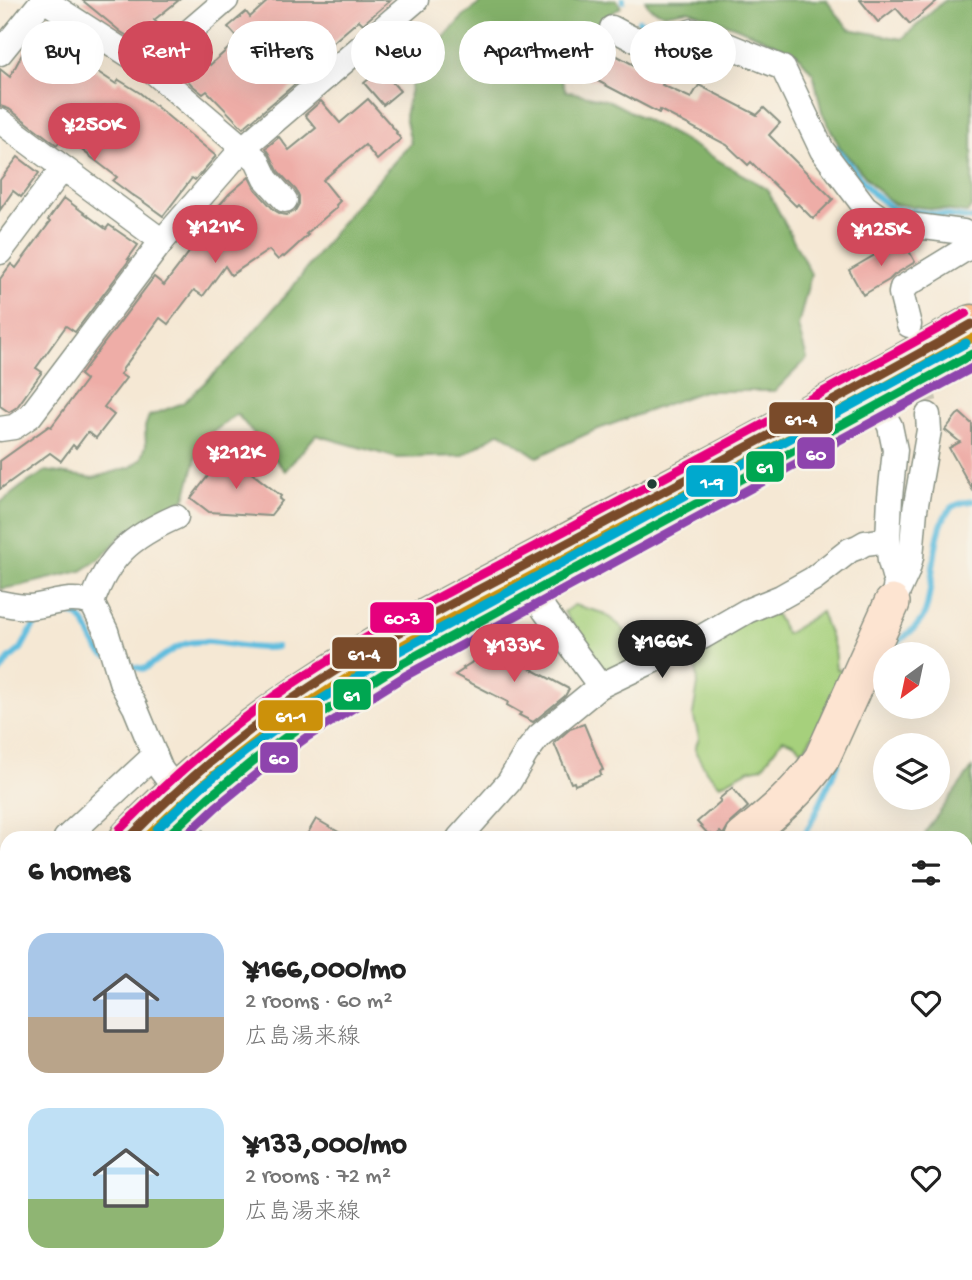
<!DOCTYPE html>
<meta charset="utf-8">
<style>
body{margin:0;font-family:"Gochi Hand","Klee One",sans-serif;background:#f6f6f6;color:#222;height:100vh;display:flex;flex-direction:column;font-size:26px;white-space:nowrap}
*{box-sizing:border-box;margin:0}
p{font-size:23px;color:#767676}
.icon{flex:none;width:38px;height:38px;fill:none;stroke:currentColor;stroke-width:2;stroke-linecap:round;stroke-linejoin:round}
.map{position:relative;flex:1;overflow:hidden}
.panel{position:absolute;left:0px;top:831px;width:973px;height:450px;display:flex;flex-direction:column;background:#fff;border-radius:21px 21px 0 0;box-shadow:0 7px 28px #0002}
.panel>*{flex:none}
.guide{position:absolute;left:21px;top:21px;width:931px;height:63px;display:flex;gap:14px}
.needle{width:46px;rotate:213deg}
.buttons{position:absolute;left:873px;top:642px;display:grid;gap:14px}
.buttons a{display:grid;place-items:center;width:77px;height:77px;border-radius:50%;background:#fff;box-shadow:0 7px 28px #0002;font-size:35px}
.price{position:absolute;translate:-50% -60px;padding:0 16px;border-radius:24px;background:#d1495b;color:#fff;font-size:23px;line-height:46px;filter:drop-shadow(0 2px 4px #0008)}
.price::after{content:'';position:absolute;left:50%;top:42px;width:21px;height:16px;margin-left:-10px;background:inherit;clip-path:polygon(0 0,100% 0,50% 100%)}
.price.current{background:#222;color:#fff}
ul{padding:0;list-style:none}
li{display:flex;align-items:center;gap:21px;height:175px;padding:0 28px}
li span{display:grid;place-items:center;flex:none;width:196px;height:140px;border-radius:21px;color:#555}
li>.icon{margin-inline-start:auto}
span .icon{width:84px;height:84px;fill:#fffc;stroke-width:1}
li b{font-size:30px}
h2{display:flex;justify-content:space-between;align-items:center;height:84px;padding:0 28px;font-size:30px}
.pill{padding:0 24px;border-radius:32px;background:#fff;box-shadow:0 7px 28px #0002;font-size:24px;line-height:63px}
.pill.current{background:#d1495b;color:#fff}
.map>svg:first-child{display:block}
.green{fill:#a6d07b;stroke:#628658;stroke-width:2}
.forest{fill:#84b26b;stroke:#527850;stroke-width:2}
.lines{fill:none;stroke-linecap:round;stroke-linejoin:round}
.stream{stroke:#60bdde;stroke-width:6}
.building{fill:#eeada7}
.street-tunnel{stroke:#cac6b4;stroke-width:24;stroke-dasharray:24 12;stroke-linecap:butt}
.street-casing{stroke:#8a9284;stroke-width:27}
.secondary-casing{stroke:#8a9284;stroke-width:38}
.primary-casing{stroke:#8a9284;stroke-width:41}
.street{stroke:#fff;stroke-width:24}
.secondary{stroke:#fde4d1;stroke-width:35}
.primary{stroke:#fabc8b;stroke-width:38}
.bus-1-casing{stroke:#f7f3e8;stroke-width:14}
.bus-2-casing{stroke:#f7f3e8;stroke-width:14}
.bus-3-casing{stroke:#f7f3e8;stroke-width:14}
.bus-4-casing{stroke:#f7f3e8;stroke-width:14}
.bus-5-casing{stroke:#f7f3e8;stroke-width:14}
.bus-6-casing{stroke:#f7f3e8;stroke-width:14}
.bus-1{stroke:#00a651;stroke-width:9}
.bus-2{stroke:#7a4b2a;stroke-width:9}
.bus-3{stroke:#8e44ad;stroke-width:9}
.bus-4{stroke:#cc910a;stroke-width:9}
.bus-5{stroke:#e5007d;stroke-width:9}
.bus-6{stroke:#00a9ce;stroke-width:9}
.bus-dot{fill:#1f3d34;stroke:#f7f3e8;stroke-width:2.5}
.line-badge{stroke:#f7f3e8;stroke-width:2.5}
.badge-label{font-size:19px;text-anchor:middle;font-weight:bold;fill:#fff}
</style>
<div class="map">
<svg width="972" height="1280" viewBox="0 0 972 1280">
<rect width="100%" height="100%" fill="#f7f3e8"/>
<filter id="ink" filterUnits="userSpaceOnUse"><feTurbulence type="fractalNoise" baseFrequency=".0143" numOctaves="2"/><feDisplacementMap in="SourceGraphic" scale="14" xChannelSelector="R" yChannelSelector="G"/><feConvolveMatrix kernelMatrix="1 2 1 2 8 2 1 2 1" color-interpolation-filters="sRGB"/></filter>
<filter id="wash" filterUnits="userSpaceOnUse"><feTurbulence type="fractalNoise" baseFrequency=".00686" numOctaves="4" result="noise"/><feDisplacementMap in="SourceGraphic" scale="28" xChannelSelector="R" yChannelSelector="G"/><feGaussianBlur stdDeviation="1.57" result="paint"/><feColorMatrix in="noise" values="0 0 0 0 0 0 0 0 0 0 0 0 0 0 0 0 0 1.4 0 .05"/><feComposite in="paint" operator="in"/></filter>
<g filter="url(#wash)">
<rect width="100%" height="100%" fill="#f5e8d4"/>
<g class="green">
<polygon points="574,605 603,613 618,624 634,640 646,646 654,652 605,671 564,612"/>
<path d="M771 605 786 634C799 627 808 619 821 612L834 647 836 669 843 670 815 735H813L803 751 795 744 783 739 762 767 748 770 720 785 707 772 696 753V746L699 738 693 714 698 684 694 648Z"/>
<polygon points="325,1274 440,1274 453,1280 321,1280"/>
</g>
<g class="forest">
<polygon points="484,0 616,0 621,7 581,34 553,59 566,91 610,101 677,136 767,189 811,274 798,326 807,359 775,391 703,391 593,431 537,457 500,432 462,456 397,458 316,435 285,471 237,414 201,441 185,498 166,513 126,531 101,558 81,571 19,586 0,589 0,503 22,486 46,471 93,478 131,467 142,458 146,445 145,427 149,416 183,403 232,357 295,284 349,213 411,143 405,116 415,69 463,17"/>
<polygon points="645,0 826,0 849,29 902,39 945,0 972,0 972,206 967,213 894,204 875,188 839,146 822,112 813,73 796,53 736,27 688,10 664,14 650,8"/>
<polygon points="972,768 972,1280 689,1280 695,1274 966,1274 966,838 925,838 926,831"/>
</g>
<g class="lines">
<g class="stream">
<polyline points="623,0 623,1"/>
<polyline points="639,21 656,30 676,24"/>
<polyline points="755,43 791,58 797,69"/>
<polyline points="836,148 872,193 893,209 972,219"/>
<path d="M889 653 891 648C902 638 919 628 925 613 934 588 932 526 951 508 957 503 965 502 972 501"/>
<path d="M125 665 144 669C157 661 168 651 182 645 206 635 247 652 277 647"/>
<path d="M0 672 9 659 21 649 33 627 36 624 69 613C91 616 88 646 106 656"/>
<polyline points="802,838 810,825 838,764"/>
<polyline points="316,1280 319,1274"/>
</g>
</g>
<g id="blocks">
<g class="building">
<polygon points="82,0 179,0 154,20 166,32 147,48 121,32"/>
<polygon points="269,0 391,0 363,24 359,20 323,51 321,48 295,71 301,79 243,128 207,91 203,94 192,85 182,74 189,68 181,59 194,47 210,65 239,39 228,27 246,12 250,17"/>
<polygon points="860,0 938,0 910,24 896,8 878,22"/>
<polygon points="419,23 432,37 426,42 429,45 426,48 427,50 409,65 390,42 411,24 414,27"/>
<polygon points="39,28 60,39 57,45 116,84 119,80 140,93 216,156 195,180 192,178 163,216 145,203 133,195 133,196 113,181 117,177 66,138 63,142 60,141 57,145 9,109 0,106 0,69 10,77 28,43"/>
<polygon points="586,45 591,47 592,45 608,51 664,81 662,85 691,98 699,85 757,115 764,108 780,123 769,135 833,199 813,219 798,204 796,206 751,162 748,165 727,145 660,110 659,113 592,78 592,80 569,69 576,54 580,56"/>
<polygon points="381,69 400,91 383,105 364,83"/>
<polygon points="368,99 397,132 396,133 401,139 377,160 365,145 323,180 340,201 336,205 337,207 306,234 308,235 284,257 283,256 278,260 269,250 231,275 225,266 203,296 194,290 168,324 160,318 122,370 123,371 120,374 126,378 104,407 114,415 96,438 88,432 76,448 73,445 61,461 50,453 0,489 0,461 49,426 51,427 86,380 80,375 154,277 164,285 204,233 199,229 229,194 249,177 255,189 274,210 281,214 287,215 295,211 299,204 299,196 296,190 278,171 270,154 266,148 279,137 289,150 316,128 305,115 321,101 340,123"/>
<polygon points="18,157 39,173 21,197 13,191 0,210 0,180"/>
<polygon points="64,198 106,229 109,225 138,245 128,259 130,259 75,332 66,326 36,368 42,372 17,407 9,412 0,406 0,279 11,264 16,268 50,222 48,220"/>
<polygon points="899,241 905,252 909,251 915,262 894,275 889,280 863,295 849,270"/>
<polygon points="960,413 972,424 972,489 949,448 960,442 945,430 957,415"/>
<polygon points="226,453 281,496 279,499 282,501 270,516 209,512 191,498"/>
<polygon points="494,649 569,689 565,696 533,722 519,715 521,713 507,705 508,702 455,675 464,669 463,668"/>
<polygon points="584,724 603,770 600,771 601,775 575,785 574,782 571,783 554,743 570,729"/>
<polygon points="732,788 748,807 730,823 723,835 720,832 714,838 711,834 709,835 697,822 721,801 719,799"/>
<polygon points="316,819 349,838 305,838"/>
</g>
</g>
</g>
<g filter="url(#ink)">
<use href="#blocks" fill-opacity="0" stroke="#8a9284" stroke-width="2"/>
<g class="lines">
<g class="street-tunnel">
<polyline points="913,344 928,415"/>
<polyline points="0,934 7,940"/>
</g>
<g class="street-casing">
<g id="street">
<polyline points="44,0 148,67 257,160 266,179 285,200"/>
<polyline points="612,28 631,38 657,43 693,31 783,68 822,150 865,207 886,222 963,232 972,244"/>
<polyline points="0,53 43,0"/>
<polyline points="148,67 226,0"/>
<polyline points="0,121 162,241"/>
<polyline points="0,252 63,168"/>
<polyline points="909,325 901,293 902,288 972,245"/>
<polyline points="879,406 890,426 895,450 890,497 888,540 890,561 896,583 892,603"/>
<polyline points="0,429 14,427 30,416 162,241 243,148 416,0"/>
<polyline points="533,591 545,611 600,686"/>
<polyline points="896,596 907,572 911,557 915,510 929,430 928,415"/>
<path d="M0 603C10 605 18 607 29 607 52 605 68 595 92 603L106 631 122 684 135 707 161 770 177 791"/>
<path d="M92 603C108 556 131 537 176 517"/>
<polyline points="182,821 193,838"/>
<polyline points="66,838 155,755"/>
<polyline points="459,838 509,782 526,753 539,736 600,686 702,637 747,611 781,597 813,579 850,550 858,547 865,543 888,540"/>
<polyline points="0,909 7,901"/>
<polyline points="0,1133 7,1120"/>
</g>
</g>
<g class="secondary-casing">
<g id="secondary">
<path d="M743 838C772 814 801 790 822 758L892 603"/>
<polyline points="171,1280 175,1274"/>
</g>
</g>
<g class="primary-casing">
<g id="primary">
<path d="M129 838C183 782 242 732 307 689 385 637 470 595 552 551 692 476 834 403 972 324"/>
<polyline points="0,1004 7,994"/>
<polyline points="0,1052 7,1042"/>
</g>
</g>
<use href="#street" class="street"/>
<use href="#secondary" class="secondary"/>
<use href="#primary" class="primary"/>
<g class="bus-1-casing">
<polyline id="bus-1" points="165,838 208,798 253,761 300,727 399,665 972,354"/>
</g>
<g class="bus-2-casing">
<path id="bus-2" d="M129 838C176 790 226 746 281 707 372 642 473 593 571 541 705 469 840 399 972 324"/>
</g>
<g class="bus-3-casing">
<polyline id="bus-3" points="183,838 216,807 260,771 307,737 405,676 972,368"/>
</g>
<g class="bus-4-casing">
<path id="bus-4" d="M146 838C197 787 253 740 313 700 394 646 481 603 567 557 702 485 838 414 972 338"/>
</g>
<g class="bus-5-casing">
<path id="bus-5" d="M120 829C169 780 220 735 276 695 368 631 468 582 566 530 700 458 834 388 966 313"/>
</g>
<g class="bus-6-casing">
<polyline id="bus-6" points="157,829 200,788 246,751 293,717 392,655 966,343"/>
</g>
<use href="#bus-1" class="bus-1"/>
<use href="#bus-2" class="bus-2"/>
<use href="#bus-3" class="bus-3"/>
<use href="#bus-4" class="bus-4"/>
<use href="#bus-5" class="bus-5"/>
<use href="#bus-6" class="bus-6"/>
</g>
</g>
<circle class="bus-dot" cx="652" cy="484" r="6"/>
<g class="line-badge">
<rect x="768" y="401" width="66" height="34" rx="7" fill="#7a4b2a"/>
<rect x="796" y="436" width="40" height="34" rx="7" fill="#8e44ad"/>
<rect x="745" y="450" width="40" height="33" rx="7" fill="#00a651"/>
<rect x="685" y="464" width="54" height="34" rx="7" fill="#00a9ce"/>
<rect x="369" y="601" width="66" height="33" rx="7" fill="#e5007d"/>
<rect x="331" y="636" width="67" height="34" rx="7" fill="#7a4b2a"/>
<rect x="332" y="678" width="40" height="33" rx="7" fill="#00a651"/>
<rect x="257" y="699" width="67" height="33" rx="7" fill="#cc910a"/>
<rect x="259" y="741" width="40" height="33" rx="7" fill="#8e44ad"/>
</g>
<g class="badge-label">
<text x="801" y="425">61-4</text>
<text x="816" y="460">60</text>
<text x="765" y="473">61</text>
<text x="712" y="488">1-9</text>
<text x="402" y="624">60-3</text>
<text x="364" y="660">61-4</text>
<text x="352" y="701">61</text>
<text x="291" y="722">61-1</text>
<text x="279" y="764">60</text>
</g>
</svg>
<div class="buttons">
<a><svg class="needle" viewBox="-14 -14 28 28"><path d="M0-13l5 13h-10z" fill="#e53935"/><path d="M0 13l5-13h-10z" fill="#767676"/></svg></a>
<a><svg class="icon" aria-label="layers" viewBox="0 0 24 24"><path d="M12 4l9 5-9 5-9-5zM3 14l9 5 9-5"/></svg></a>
</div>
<b class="price" style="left:94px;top:163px">¥250K</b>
<b class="price" style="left:215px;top:265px">¥121K</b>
<b class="price" style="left:881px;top:268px">¥125K</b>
<b class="price" style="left:236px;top:491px">¥212K</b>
<b class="price current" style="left:662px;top:680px">¥166K</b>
<b class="price" style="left:514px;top:684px">¥133K</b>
<div class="guide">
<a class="pill">Buy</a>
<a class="pill current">Rent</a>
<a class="pill">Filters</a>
<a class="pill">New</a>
<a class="pill">Apartment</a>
<a class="pill">House</a>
</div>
<section class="panel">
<h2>6 homes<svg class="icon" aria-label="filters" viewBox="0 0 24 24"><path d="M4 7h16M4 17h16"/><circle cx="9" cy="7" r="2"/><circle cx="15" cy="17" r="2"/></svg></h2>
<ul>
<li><span style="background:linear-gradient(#a9c7e8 60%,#b9a48a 0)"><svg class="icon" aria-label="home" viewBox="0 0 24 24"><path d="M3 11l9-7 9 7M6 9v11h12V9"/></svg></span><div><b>¥166,000/mo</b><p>2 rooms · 60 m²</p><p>広島湯来線</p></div><svg class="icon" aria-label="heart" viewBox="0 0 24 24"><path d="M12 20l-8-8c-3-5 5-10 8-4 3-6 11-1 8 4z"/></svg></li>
<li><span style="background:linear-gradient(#bfe0f5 65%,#8fb573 0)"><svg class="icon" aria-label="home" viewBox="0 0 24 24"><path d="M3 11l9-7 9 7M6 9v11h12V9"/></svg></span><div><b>¥133,000/mo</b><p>2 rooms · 72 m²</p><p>広島湯来線</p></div><svg class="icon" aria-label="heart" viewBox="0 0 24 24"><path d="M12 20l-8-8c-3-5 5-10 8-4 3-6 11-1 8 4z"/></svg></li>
</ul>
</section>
</div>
